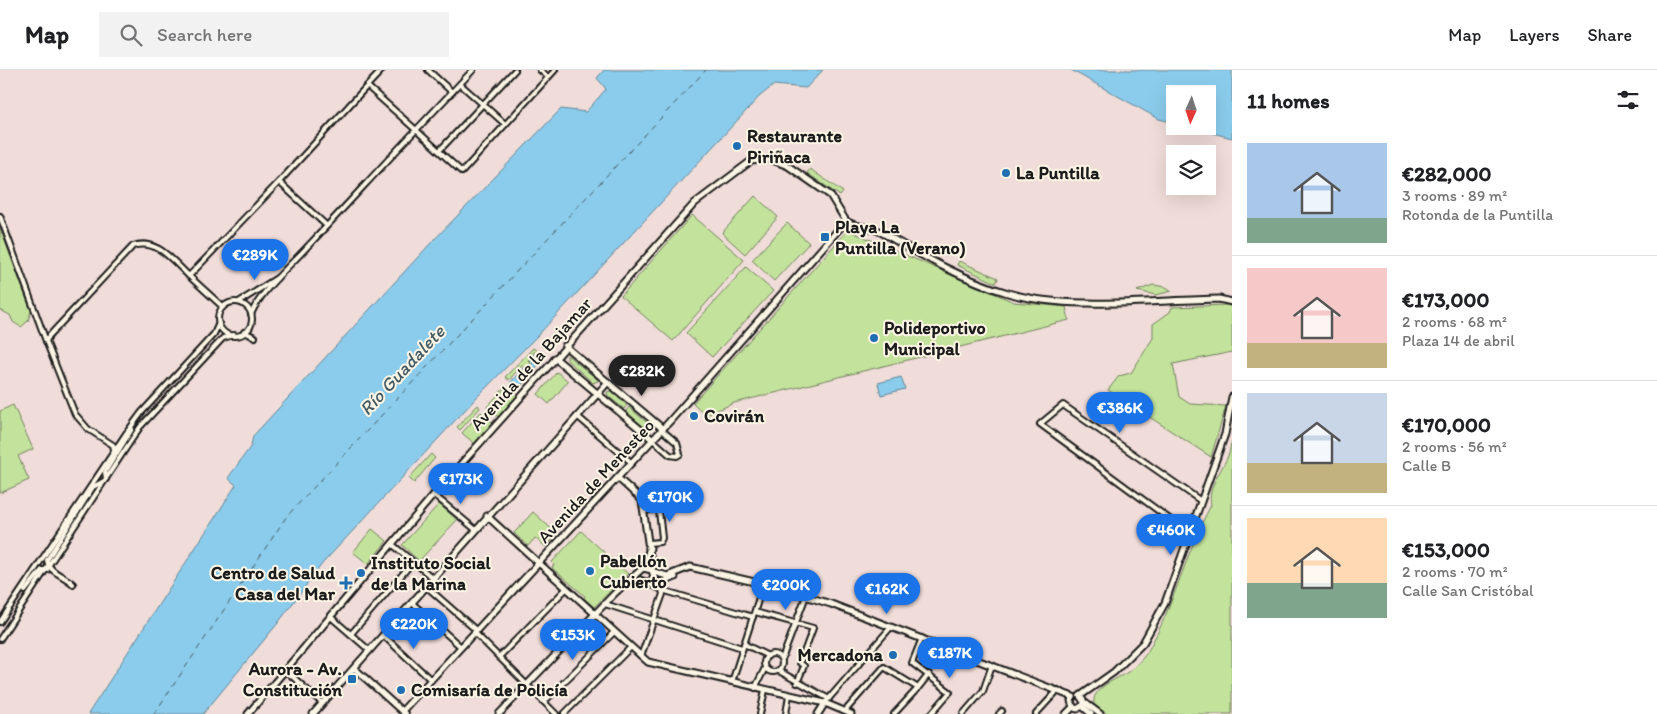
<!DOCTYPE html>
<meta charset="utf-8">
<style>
body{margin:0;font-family:Itim,sans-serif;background:#f2f2f2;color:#202124;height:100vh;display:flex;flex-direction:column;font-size:19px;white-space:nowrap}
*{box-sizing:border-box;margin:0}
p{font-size:16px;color:#757577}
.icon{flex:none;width:28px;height:28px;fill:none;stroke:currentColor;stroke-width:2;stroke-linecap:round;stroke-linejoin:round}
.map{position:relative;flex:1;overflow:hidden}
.panel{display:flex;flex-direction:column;background:#fff;width:425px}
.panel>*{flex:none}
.needle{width:32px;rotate:183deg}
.fabs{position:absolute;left:1166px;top:15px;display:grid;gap:10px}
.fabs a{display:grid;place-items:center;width:50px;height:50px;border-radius:0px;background:#fff;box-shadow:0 5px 20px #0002;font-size:25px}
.price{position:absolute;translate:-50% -42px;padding:0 11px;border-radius:18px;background:#1a73e8;color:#fff;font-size:16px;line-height:32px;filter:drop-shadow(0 1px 2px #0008)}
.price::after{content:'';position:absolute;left:50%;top:30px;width:15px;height:11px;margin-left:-8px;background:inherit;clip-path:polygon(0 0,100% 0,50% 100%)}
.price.current{background:#222;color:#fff}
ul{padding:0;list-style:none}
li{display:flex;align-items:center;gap:15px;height:125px;padding:0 15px}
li+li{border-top:1px solid #e0e0e0}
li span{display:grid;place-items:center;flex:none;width:140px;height:100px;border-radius:0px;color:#555}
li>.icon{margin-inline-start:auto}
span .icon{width:60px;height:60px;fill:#fffc;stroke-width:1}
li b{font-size:21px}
h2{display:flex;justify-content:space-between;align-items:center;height:60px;padding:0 15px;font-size:21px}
header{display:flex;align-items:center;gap:30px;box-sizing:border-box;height:70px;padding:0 25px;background:#fff;border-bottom:1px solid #e0e0e0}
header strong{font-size:24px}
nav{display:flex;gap:28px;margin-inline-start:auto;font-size:18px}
.search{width:350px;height:45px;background:#f2f2f2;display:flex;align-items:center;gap:12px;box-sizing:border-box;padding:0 18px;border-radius:0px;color:#757577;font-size:19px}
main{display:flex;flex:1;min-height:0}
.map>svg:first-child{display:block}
.green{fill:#c3e39c;stroke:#70805c}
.water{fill:#8bccec;stroke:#5f8699}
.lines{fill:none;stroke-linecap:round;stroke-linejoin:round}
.ferry{stroke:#435a65;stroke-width:1;stroke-dasharray:6 5;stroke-linecap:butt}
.minor-casing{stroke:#1c1c1c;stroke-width:8}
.tertiary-casing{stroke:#1c1c1c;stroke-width:9}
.minor{stroke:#fcf5e5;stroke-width:4}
.tertiary{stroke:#fcf5e5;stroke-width:5}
.poi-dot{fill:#1f6fb2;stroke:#fcf5e5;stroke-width:2}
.labels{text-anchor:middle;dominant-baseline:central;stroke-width:4;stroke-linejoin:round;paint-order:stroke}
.poi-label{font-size:18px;font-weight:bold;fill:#1c1c1c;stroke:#fcf5e5;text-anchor:start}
.street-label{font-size:18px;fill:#1c1c1c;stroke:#fcf5e5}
.water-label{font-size:19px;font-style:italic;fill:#435a65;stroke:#fcf5e5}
</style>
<header>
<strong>Map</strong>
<div class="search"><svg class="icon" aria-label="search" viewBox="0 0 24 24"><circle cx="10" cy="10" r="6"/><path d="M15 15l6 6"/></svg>Search here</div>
<nav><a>Map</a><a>Layers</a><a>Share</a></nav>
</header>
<main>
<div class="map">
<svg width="1232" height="644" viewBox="0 0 1232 644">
<rect width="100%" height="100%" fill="#f0dcd8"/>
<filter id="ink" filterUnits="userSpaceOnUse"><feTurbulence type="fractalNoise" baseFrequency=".02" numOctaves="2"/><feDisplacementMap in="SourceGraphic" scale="10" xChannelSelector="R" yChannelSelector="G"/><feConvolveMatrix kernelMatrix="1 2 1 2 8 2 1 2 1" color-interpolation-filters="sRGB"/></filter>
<g filter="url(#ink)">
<g class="green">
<polygon points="810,99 843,122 840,126 807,103"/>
<polygon points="755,126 778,147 745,184 722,163"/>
<polygon points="692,145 744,190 673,271 621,226"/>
<polygon points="787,153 809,173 774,211 752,190"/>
<polygon points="0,158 31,241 28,251 21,257 13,252 10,245 0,240"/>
<polygon points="848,160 1014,232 1066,237 1069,250 734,333 706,345 693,333"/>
<polygon points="959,191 998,208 996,213 957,195"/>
<polygon points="746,197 773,221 712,287 686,263"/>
<polygon points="1153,215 1166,217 1172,221 1156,225 1137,221"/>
<polygon points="1228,235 1232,237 1232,282 1173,294 1179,327 1190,334 1226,336 1211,387 1108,320 1119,306 1131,303 1153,268 1153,254 1170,242 1172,237"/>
<polygon points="533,278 536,280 528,290 531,293 527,298 522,295 509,310 505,307"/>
<polygon points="567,285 597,309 598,311 593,313 567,290"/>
<polygon points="557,302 568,311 549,334 538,324"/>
<polygon points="506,316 517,326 498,347 487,337"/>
<polygon points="610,321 627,335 624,339 608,326 607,322"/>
<polygon points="13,335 33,379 18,386 29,410 0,423 0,341"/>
<polygon points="478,335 480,338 460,360 457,357"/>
<polygon points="629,337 653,358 649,362 626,341"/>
<polygon points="481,342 493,353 475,374 462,363"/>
<path d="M1232 372V644H1107L1094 634C1091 618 1117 609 1128 602 1135 597 1145 587 1149 579 1175 534 1186 481 1211 435 1207 417 1221 402 1228 386 1231 381 1229 376 1232 372Z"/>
<polygon points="431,384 435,388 414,413 409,408"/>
<polygon points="439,434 457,450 419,491 402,475"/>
<polygon points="533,442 557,464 546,477 535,468 528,476 514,463"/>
<polygon points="372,459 387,471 368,494 353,482"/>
<polygon points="581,461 628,504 594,537 584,528 585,526 552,498 554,494 552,492"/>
</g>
<g class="water">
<polygon points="604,0 823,0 806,18 774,15 760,26 540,263 476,328 322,494 278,553 203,644 88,644 236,415 228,408 251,376 253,366 430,174 561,39 586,42 606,19 597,8"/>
<polygon points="1071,0 1232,0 1232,68 1185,56 1208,56 1208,24 1175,24 1175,53 1159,49"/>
<polygon points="535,284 542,291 532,302 528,299 533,293 530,290"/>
<polygon points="523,298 530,304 518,319 510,313"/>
<polygon points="901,307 905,319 881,325 878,313"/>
</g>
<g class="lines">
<polyline class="ferry" points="154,644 287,446 706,0"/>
<g class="minor-casing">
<g id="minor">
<polyline points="428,0 452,22"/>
<polyline points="473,0 416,60 462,102 555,0"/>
<polyline points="540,0 548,7"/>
<polyline points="460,14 505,54"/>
<polyline points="367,16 382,0"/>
<polyline points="439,81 515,0"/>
<polyline points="0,146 46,271"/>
<polyline points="239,232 277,208"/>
<circle cx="235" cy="249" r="17"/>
<polyline points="223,237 189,206 279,112"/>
<path d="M251 244C263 218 290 196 309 175 345 137 380 98 416 60L367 16 279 112 327 156"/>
<polyline points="244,262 255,267"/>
<polyline points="577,346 632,393"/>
<polyline points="653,370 670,385 677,386 680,384 677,373 662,360"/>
<path d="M114 380 113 375 88 359 75 344 46 271 49 266 133 176C157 168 173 191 189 206"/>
<polyline points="106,409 105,402 132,359"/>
<polyline points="434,425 476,460"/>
<polyline points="644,441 656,439 659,441 662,468 660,472 649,473"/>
<polyline points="1190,464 1040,354 1063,335 1201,431"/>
<polyline points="393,475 434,509"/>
<path d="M73 514C65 506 48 502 47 490L93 417 104 411"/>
<polyline points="427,517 477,561"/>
<polyline points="662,520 753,547"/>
<polyline points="25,521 42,500 47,500"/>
<polyline points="412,533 461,577"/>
<polyline points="605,534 742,578"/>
<polyline points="755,542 813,558 800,593 804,596 797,613"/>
<polyline points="332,548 369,580"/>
<polyline points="0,552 125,365 142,342 214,264 219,253"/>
<polyline points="475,563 556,644"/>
<polyline points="351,564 413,492"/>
<polyline points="383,565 431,610"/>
<polyline points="922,568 912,593 950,622 931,644"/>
<polyline points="0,569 140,357 223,268 234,265"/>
<polyline points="744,574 768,586"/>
<circle cx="773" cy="593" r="9"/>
<polyline points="641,586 663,524 662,520 648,513"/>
<polyline points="499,587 566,519"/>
<polyline points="782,589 806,526"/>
<polyline points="285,600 322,633"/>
<polyline points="779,601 829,629"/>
<polyline points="732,612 763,515"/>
<polyline points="755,618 765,598"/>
<polyline points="918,618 929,604"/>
<polyline points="544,632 614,562"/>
<polyline points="825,633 891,557"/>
<polyline points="845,641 884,597 918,618 894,644"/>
<polyline points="564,644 631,577"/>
<polyline points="760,644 765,620"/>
<polyline points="786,644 789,625"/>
<polyline points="963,644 983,621 992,595"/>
<polyline points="999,644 1002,641"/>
<polyline points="1036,644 1058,620"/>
</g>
</g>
<g class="tertiary-casing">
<g id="tertiary">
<path d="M846 151C856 158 870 156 881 162 921 185 963 210 1008 223 1070 241 1154 230 1219 229L1232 232"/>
<polyline points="565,276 663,359"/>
<polyline points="555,288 653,370"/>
<polyline points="618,408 642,430 652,500"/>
<polyline points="487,446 648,592 825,633 851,644"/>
<polyline points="654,502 667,506 690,497 776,517 831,534 1073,627"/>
<polyline points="640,510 649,513 654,507 652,500 643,498"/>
<polyline points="650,512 661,513 675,507"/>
<polyline points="354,598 405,644"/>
<polyline points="1080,626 1114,602 1143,573 1165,533 1225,364 1232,327"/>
<polyline points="1080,626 1084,632 1100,644"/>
<polyline points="1073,627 1071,631 1073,637 1077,639 1082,636"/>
<polyline points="1082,636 1091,644"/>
<polyline points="402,641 669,352 846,151"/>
<polyline points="248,644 436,422 695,133 751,91 770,89 788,96 830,125 846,151"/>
<polyline points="313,644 608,312"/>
<polyline points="499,644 615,523 643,498 650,478"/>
<polyline points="818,644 825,633"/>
<polyline points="1066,644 1073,637"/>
</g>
</g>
<use href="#minor" class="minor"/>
<use href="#tertiary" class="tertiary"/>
</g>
</g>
<g class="poi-dot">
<circle cx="737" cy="76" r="5"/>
<circle cx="1006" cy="103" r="5"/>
<rect x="820" y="162" width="10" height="10" rx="2.5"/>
<circle cx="874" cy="268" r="5"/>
<circle cx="694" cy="346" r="5"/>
<circle cx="590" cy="501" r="5"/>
<circle cx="361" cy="503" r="5"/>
<path d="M343.5 505.5h5v5h5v5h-5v5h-5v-5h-5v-5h5z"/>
<circle cx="893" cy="585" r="5"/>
<rect x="347" y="604" width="10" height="10" rx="2.5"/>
<circle cx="401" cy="620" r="5"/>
</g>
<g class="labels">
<g class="poi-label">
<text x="747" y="66">Restaurante<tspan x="747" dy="21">Piriñaca</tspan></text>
<text x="1016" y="103">La Puntilla</text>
<text x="835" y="157">Playa La<tspan x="835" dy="21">Puntilla (Verano)</tspan></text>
<text x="884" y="258">Polideportivo<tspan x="884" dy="21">Municipal</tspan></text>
<text x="704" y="346">Covirán</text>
<text x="600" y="491">Pabellón<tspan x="600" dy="21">Cubierto</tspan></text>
<text x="371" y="493">Instituto Social<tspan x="371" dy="21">de la Marina</tspan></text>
<text x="335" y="503" text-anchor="end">Centro de Salud<tspan x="335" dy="21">Casa del Mar</tspan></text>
<text x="883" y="585" text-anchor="end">Mercadona</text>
<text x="342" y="599" text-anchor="end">Aurora - Av.<tspan x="342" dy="21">Constitución</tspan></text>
<text x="411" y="620">Comisaría de Policía</text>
</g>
<g class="street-label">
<text transform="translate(531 294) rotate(-48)">Avenida de la Bajamar</text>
<text transform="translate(596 411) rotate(-47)">Avenida de Menesteo</text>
</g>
<g class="water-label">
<text transform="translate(402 300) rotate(-47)">Río Guadalete</text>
</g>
</g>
</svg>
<div class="fabs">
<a><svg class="needle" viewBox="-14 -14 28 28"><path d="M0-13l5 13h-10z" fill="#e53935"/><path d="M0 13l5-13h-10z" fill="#757577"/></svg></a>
<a><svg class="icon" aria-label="layers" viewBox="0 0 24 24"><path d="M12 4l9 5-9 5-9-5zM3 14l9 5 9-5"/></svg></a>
</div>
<b class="price" style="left:255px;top:211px">€289K</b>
<b class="price current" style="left:642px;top:327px">€282K</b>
<b class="price" style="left:1120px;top:364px">€386K</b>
<b class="price" style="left:461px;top:435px">€173K</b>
<b class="price" style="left:670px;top:453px">€170K</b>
<b class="price" style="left:1171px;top:486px">€460K</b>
<b class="price" style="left:786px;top:541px">€200K</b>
<b class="price" style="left:887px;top:545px">€162K</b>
<b class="price" style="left:414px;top:580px">€220K</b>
<b class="price" style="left:573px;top:591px">€153K</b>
<b class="price" style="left:950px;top:609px">€187K</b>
</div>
<section class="panel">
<h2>11 homes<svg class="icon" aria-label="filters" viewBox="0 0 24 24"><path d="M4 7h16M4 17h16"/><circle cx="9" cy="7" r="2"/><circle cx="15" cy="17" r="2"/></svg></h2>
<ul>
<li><span style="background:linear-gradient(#a9c7e8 75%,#7fa58c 0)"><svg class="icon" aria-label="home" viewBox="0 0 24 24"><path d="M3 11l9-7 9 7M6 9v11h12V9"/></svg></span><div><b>€282,000</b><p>3 rooms · 89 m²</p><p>Rotonda de la Puntilla</p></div></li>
<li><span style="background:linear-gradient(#f6c9c9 75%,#c2b280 0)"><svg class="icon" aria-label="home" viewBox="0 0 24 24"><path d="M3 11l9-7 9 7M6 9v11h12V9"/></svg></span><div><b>€173,000</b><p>2 rooms · 68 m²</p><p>Plaza 14 de abril</p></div></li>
<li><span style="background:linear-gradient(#c9d6e8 70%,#c2b280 0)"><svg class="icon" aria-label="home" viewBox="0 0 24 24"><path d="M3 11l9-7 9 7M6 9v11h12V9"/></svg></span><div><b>€170,000</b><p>2 rooms · 56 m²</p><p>Calle B</p></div></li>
<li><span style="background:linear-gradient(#ffd9b3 65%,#7fa58c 0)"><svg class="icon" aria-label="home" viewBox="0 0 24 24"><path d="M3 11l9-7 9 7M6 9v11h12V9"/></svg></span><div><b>€153,000</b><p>2 rooms · 70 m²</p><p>Calle San Cristóbal</p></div></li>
</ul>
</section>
</main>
